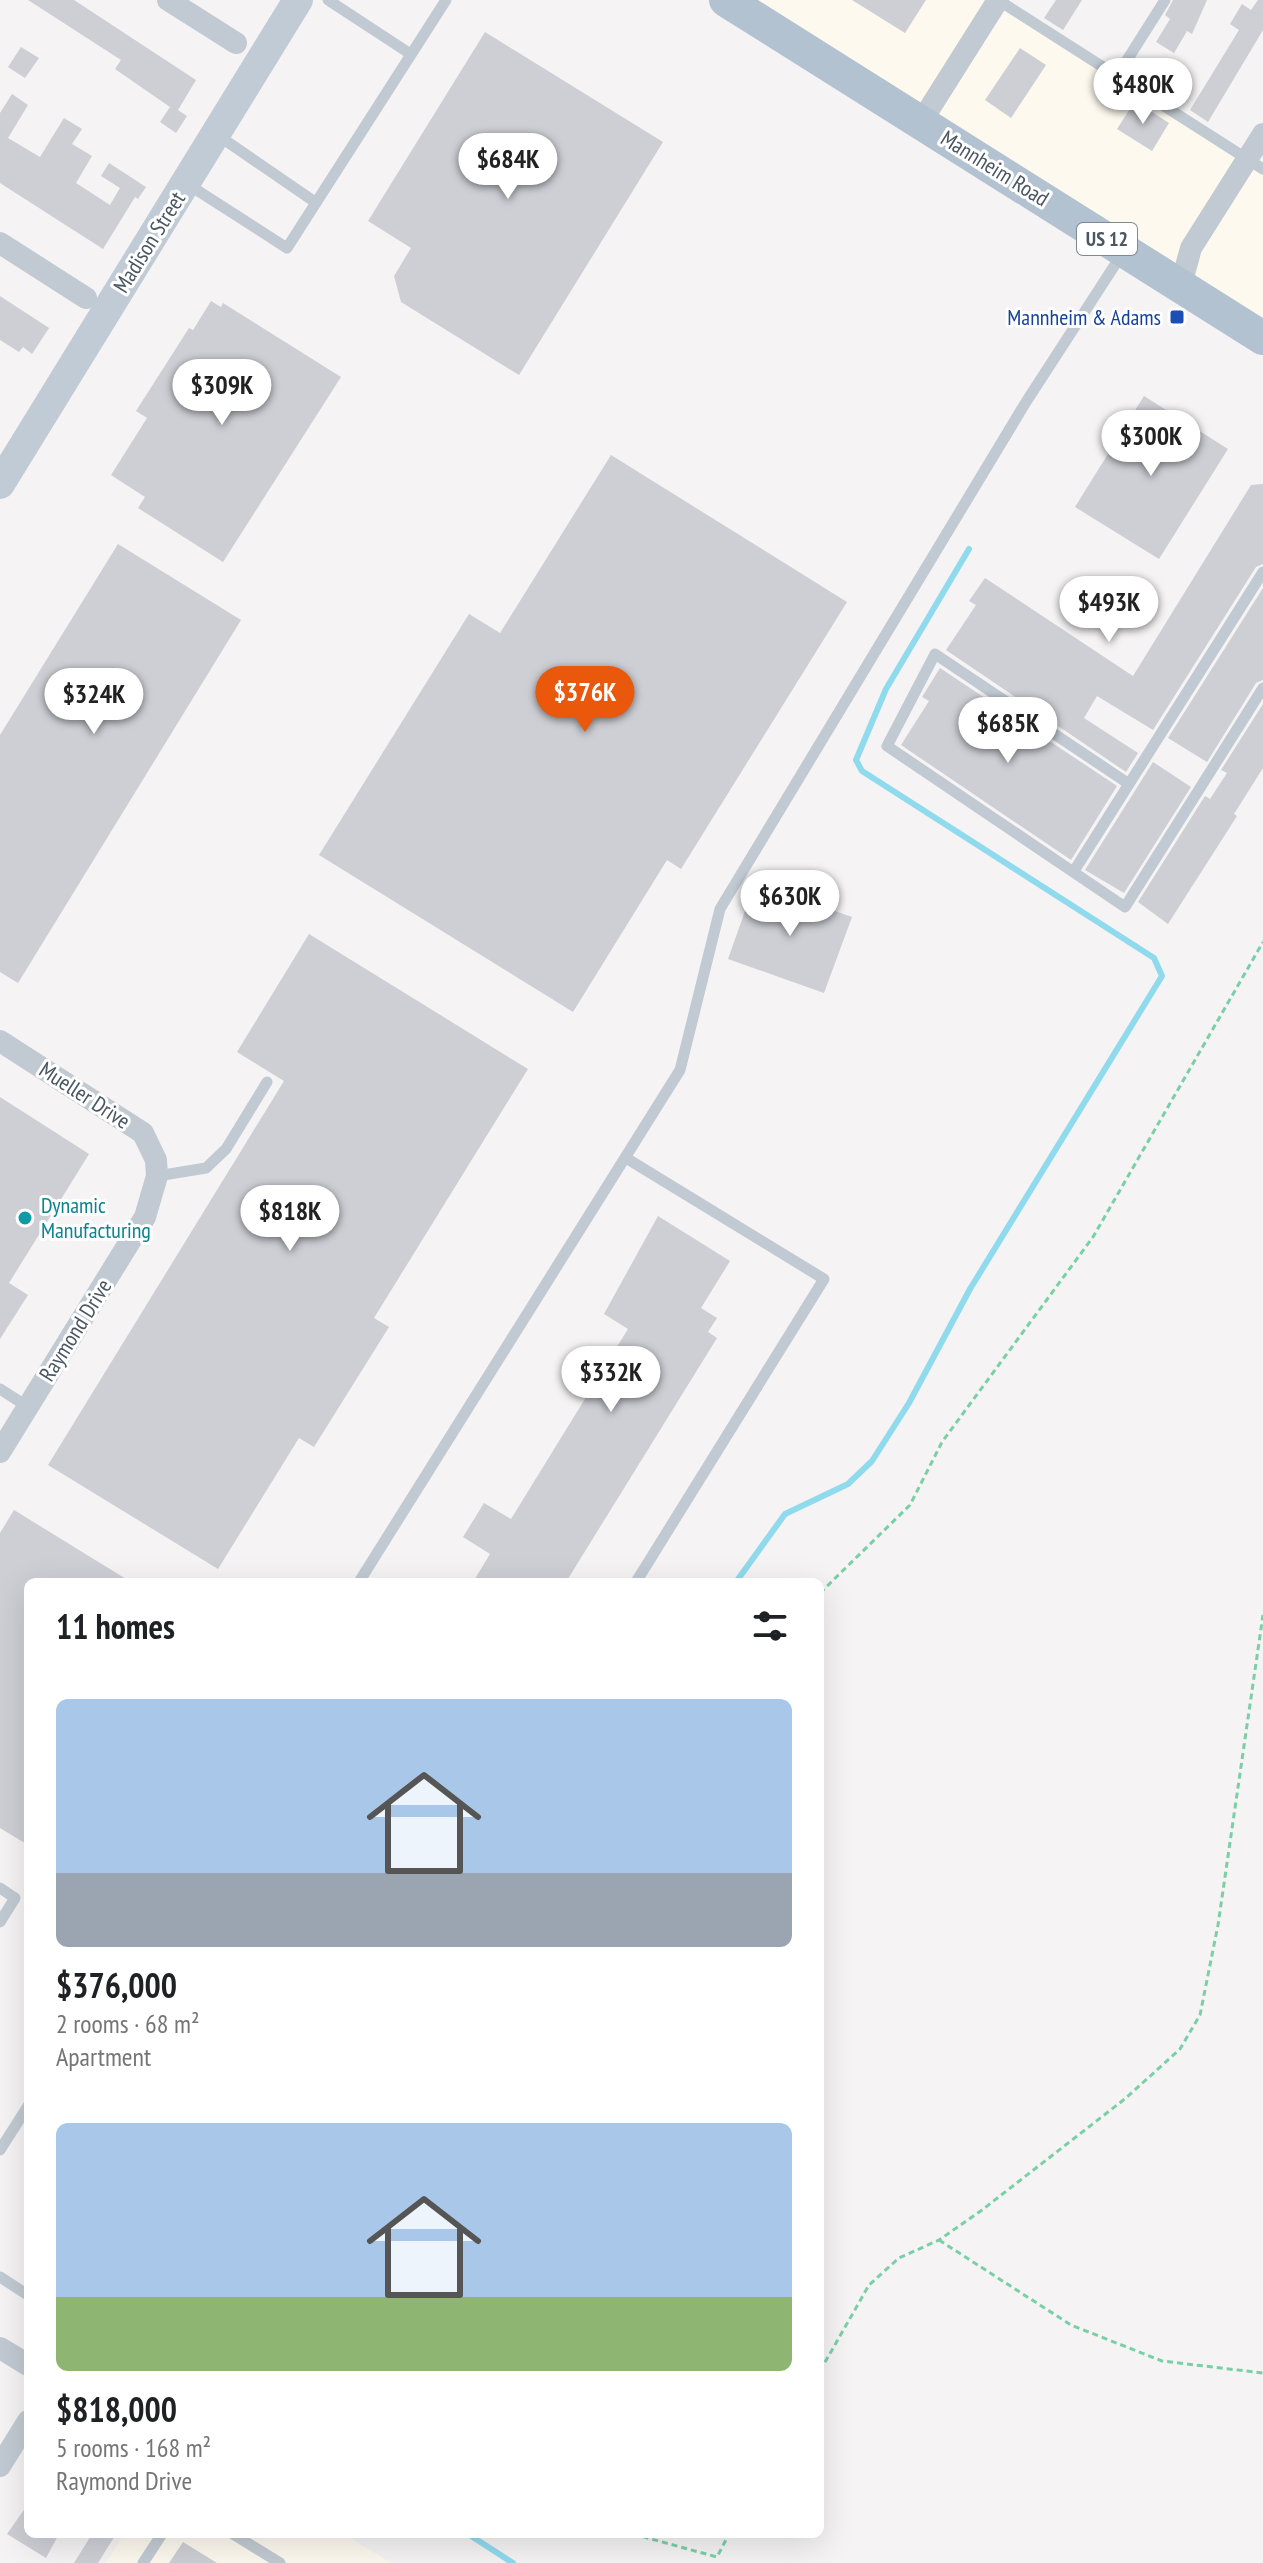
<!DOCTYPE html>
<meta charset="utf-8">
<style>
body{margin:0;font-family:"PT Sans Narrow",sans-serif;background:#f2f2f2;color:#202124;height:100vh;display:flex;flex-direction:column;font-size:30px;white-space:nowrap}
*{box-sizing:border-box;margin:0}
p{font-size:26px;color:#757577}
.icon{flex:none;width:44px;height:44px;fill:none;stroke:currentColor;stroke-width:2;stroke-linecap:round;stroke-linejoin:round}
.map{position:relative;flex:1;overflow:hidden}
.side{position:absolute;left:24px;top:1578px;width:800px;height:960px;display:flex;flex-direction:column;background:#fff;border-radius:12px;box-shadow:0 8px 32px #0002}
.side>*{flex:none}
.price{position:absolute;translate:-50% -68px;padding:0 18px;border-radius:28px;background:#fff;color:#222;font-size:26px;line-height:52px;filter:drop-shadow(0 2px 4px #0008)}
.price::after{content:'';position:absolute;left:50%;top:48px;width:24px;height:18px;margin-left:-12px;background:inherit;clip-path:polygon(0 0,100% 0,50% 100%)}
.price.active{background:#ea580c;color:#fff}
ul{padding:0;list-style:none}
li{display:grid;align-content:center;gap:16px;height:424px;padding:0 32px}
li span{display:grid;place-items:center;height:248px;border-radius:12px;color:#555}
li>.icon{margin-inline-start:auto}
span .icon{width:144px;height:144px;fill:#fffc;stroke-width:1}
li b{font-size:34px}
h2{display:flex;justify-content:space-between;align-items:center;height:96px;padding:0 32px;font-size:34px}
.map>svg:first-child{display:block}
.commercial{fill:#fdf9ef}
.lines{fill:none;stroke-linecap:round;stroke-linejoin:round}
.stream{stroke:#90daee;stroke-width:6}
.building{fill:#cdcfd5}
.path{stroke:#7ad0a6;stroke-width:3;stroke-dasharray:6 4;stroke-linecap:butt}
.lane{stroke:#c1cad2;stroke-width:11}
.street{stroke:#c1cad2;stroke-width:22}
.secondary{stroke:#c1cbd6;stroke-width:30}
.primary{stroke:#b3c2d1;stroke-width:34}
.transit-dot{fill:#1a4fb4;stroke:#fff;stroke-width:3}
.culture-dot{fill:#0f9aa8;stroke:#fff;stroke-width:3}
.labels{text-anchor:middle;dominant-baseline:central;stroke-width:6;stroke-linejoin:round;paint-order:stroke}
.shield{fill:#fff;stroke:#808990;stroke-width:2}
.shield-label{font-size:20px;font-weight:bold;fill:#4a5661}
.street-label{font-size:22px;fill:#4a5661;stroke:#fff}
.transit-label{font-size:22px;fill:#164399;stroke:#fff;text-anchor:end}
.culture-label{font-size:22px;fill:#0d838f;stroke:#fff;text-anchor:start}
</style>
<div class="map">
<svg width="1263" height="2563" viewBox="0 0 1263 2563">
<rect width="100%" height="100%" fill="#f5f3f3"/>
<g class="commercial">
<polygon points="731,0 993,0 1263,171 1263,322"/>
<polygon points="124,2534 344,2534 391,2563 106,2563"/>
</g>
<g class="lines">
<g class="stream">
<polyline points="736,1582 785,1514 848,1484 872,1461 909,1403 970,1289 1162,976 1154,958 862,771 856,760 886,689 969,549"/>
<polyline points="468,2534 513,2563"/>
</g>
</g>
<g class="building">
<polygon points="28,0 74,0 196,80 178,110 187,116 176,133 160,122 170,107 115,69 121,60"/>
<polygon points="852,0 926,0 905,33"/>
<polygon points="1056,0 1082,0 1063,30 1044,18"/>
<polygon points="1173,0 1207,0 1192,34 1187,31 1174,53 1156,42 1170,19 1165,15"/>
<polygon points="1258,0 1263,0 1263,30 1208,122 1190,110 1239,30 1230,24 1242,4 1251,10"/>
<polygon points="485,32 663,142 519,375 401,302 394,276 411,248 368,221"/>
<polygon points="21,47 39,58 25,78 8,67"/>
<polygon points="1020,48 1046,65 1011,118 985,100"/>
<polygon points="12,94 28,105 8,138 40,157 64,118 82,129 72,144 92,156 76,183 110,205 120,188 101,176 109,163 146,187 138,199 135,197 103,249 0,183 0,113"/>
<polygon points="1135,101 1169,123 1152,151 1117,129"/>
<polygon points="0,296 49,328 32,354 23,347 19,352 0,340"/>
<polygon points="211,301 221,307 223,303 341,377 223,562 138,508 145,497 111,475 147,418 136,411 189,328 193,330"/>
<polygon points="1144,396 1228,449 1159,559 1075,507"/>
<polygon points="611,455 847,602 681,869 667,860 573,1012 319,855 469,614 500,633"/>
<polygon points="1263,484 1263,564 1256,567 1153,730 1097,696 1084,718 1138,753 1126,772 946,650 976,605 969,601 985,578 1133,676 1251,485"/>
<polygon points="118,544 241,620 18,983 0,972 0,735"/>
<polygon points="1263,588 1263,680 1256,683 1207,762 1168,738"/>
<polygon points="940,668 1117,786 1071,860 901,745 929,701 922,697"/>
<polygon points="1263,704 1263,768 1234,814 1237,816 1168,924 1138,902 1205,796 1210,799 1227,773 1221,770"/>
<polygon points="1153,762 1191,787 1124,893 1085,870"/>
<polygon points="755,883 852,917 824,993 728,959"/>
<polygon points="309,934 528,1069 374,1318 389,1327 314,1447 299,1438 218,1569 48,1465 284,1081 237,1052"/>
<polygon points="0,1097 89,1154 9,1283 28,1295 0,1339"/>
<polygon points="658,1216 730,1261 701,1308 717,1318 708,1332 717,1338 566,1582 473,1582 490,1554 463,1537 484,1503 511,1519 628,1329 604,1314"/>
<polygon points="14,1510 131,1582 28,1582 28,1845 0,1828 0,1533"/>
<polygon points="28,2504 28,2534 59,2534 46,2558 7,2534"/>
<polygon points="92,2534 116,2534 98,2563 74,2563"/>
<polygon points="183,2542 217,2563 169,2563"/>
</g>
<g class="lines">
<g class="path">
<polyline points="820,1593 910,1505 942,1442 1093,1237 1263,942"/>
<polyline points="939,2240 1071,2325 1162,2361 1263,2373"/>
<polyline points="820,2371 869,2285 899,2258 939,2240 982,2210 1126,2098 1180,2049 1200,2015 1218,1925 1263,1615"/>
<polyline points="633,2534 717,2557 729,2534"/>
</g>
<g class="lane">
<polyline points="328,0 409,53"/>
<polyline points="998,0 1263,169"/>
<polyline points="1117,76 1165,0"/>
<polyline points="216,134 315,202"/>
<polyline points="186,183 287,248 446,0"/>
<polyline points="1263,572 1129,784 935,654 887,746 1125,907 1263,688"/>
<polyline points="1074,871 1129,784"/>
<polyline points="626,1158 824,1279 636,1582"/>
<polyline points="157,1176 206,1168 226,1149 267,1082"/>
<polyline points="0,1389 28,1407"/>
<polyline points="359,1582 680,1070 720,909 1026,402 1122,254"/>
<polyline points="0,1888 15,1898 0,1922"/>
<polyline points="0,2150 28,2106"/>
<polyline points="0,2277 28,2295"/>
<polyline points="233,2534 280,2563"/>
<polyline points="143,2563 162,2534"/>
</g>
<g class="street">
<polyline points="168,0 236,43"/>
<polyline points="921,122 998,0"/>
<polyline points="0,243 86,298"/>
<polyline points="1181,285 1191,248 1263,134"/>
<polyline points="0,1041 143,1133 156,1160 157,1176 145,1217 0,1452"/>
<polyline points="0,2348 28,2365"/>
<polyline points="0,2466 28,2421"/>
</g>
<polyline class="secondary" points="0,484 298,0"/>
<polyline class="primary" points="726,0 1263,338"/>
</g>
<rect class="transit-dot" x="1169" y="309" width="16" height="16" rx="4"/>
<circle class="culture-dot" cx="25" cy="1218" r="8"/>
<g class="labels">
<rect class="shield" x="1077" y="223" width="60" height="32" rx="6"/>
<g class="shield-label">
<text x="1107" y="239">US 12</text>
</g>
<g class="street-label">
<text transform="translate(995 168) rotate(32)">Mannheim Road</text>
<text transform="translate(149 242) rotate(-58)">Madison Street</text>
<text transform="translate(85 1095) rotate(33)">Mueller Drive</text>
<text transform="translate(75 1330) rotate(-58)">Raymond Drive</text>
</g>
<g class="transit-label">
<text x="1161" y="317">Mannheim &amp; Adams</text>
</g>
<g class="culture-label">
<text x="41" y="1205">Dynamic<tspan x="41" dy="25">Manufacturing</tspan></text>
</g>
</g>
</svg>
<b class="price" style="left:1143px;top:126px">$480K</b>
<b class="price" style="left:508px;top:201px">$684K</b>
<b class="price" style="left:222px;top:427px">$309K</b>
<b class="price" style="left:1151px;top:478px">$300K</b>
<b class="price" style="left:1109px;top:644px">$493K</b>
<b class="price active" style="left:585px;top:734px">$376K</b>
<b class="price" style="left:94px;top:736px">$324K</b>
<b class="price" style="left:1008px;top:765px">$685K</b>
<b class="price" style="left:790px;top:938px">$630K</b>
<b class="price" style="left:290px;top:1253px">$818K</b>
<b class="price" style="left:611px;top:1414px">$332K</b>
<section class="side">
<h2>11 homes<svg class="icon" aria-label="filters" viewBox="0 0 24 24"><path d="M4 7h16M4 17h16"/><circle cx="9" cy="7" r="2"/><circle cx="15" cy="17" r="2"/></svg></h2>
<ul>
<li><span style="background:linear-gradient(#a9c7e8 70%,#9aa5b1 0)"><svg class="icon" aria-label="home" viewBox="0 0 24 24"><path d="M3 11l9-7 9 7M6 9v11h12V9"/></svg></span><div><b>$376,000</b><p>2 rooms · 68 m²</p><p>Apartment</p></div></li>
<li><span style="background:linear-gradient(#a9c7e8 70%,#8fb573 0)"><svg class="icon" aria-label="home" viewBox="0 0 24 24"><path d="M3 11l9-7 9 7M6 9v11h12V9"/></svg></span><div><b>$818,000</b><p>5 rooms · 168 m²</p><p>Raymond Drive</p></div></li>
</ul>
</section>
</div>
